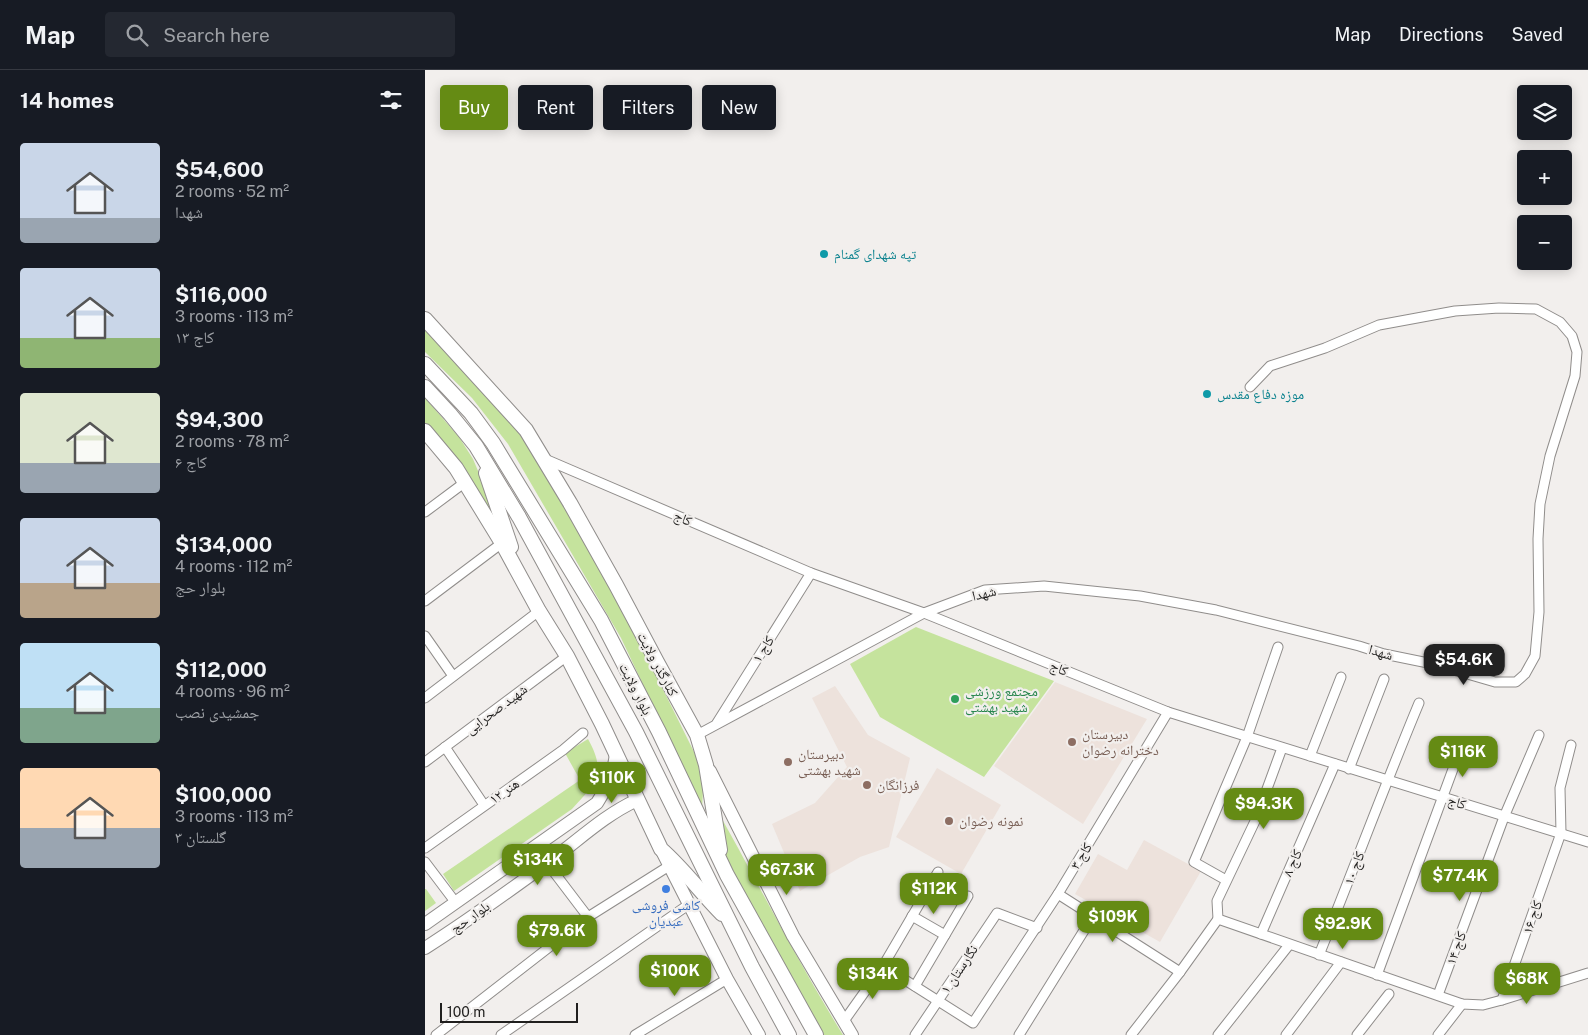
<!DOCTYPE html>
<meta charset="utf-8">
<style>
body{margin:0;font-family:"Public Sans","Noto Naskh Arabic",sans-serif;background:#242831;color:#f1f3f6;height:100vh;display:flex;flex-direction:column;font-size:19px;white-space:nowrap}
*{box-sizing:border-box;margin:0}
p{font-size:16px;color:#9ea1a6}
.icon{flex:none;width:28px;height:28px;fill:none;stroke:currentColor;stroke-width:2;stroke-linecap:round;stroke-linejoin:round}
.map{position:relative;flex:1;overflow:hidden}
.sheet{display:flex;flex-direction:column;background:#171b24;width:425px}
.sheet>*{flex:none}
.banner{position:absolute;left:15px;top:15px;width:475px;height:45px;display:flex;gap:10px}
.controls{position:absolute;left:1092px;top:15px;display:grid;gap:10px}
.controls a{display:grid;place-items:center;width:55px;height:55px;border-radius:5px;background:#171b24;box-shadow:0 2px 12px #0003;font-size:25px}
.scale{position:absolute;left:15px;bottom:12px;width:138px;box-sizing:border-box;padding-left:5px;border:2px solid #201f1e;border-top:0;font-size:14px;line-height:18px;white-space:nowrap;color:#201f1e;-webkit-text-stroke:4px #f2efed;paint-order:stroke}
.price{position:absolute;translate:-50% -42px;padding:0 11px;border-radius:10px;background:#658b14;color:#fff;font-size:16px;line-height:32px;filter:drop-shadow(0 1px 2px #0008)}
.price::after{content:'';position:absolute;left:50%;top:30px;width:15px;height:11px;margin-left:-8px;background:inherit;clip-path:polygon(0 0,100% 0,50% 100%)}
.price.active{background:#222;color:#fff}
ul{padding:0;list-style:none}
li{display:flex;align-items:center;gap:15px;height:125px;padding:0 20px}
li span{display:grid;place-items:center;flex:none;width:140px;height:100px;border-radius:5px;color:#555}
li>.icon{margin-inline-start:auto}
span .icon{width:60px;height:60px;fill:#fffc;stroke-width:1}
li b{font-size:21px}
h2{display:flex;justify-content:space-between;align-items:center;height:60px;padding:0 20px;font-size:21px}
.pill{padding:0 18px;border-radius:5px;background:#171b24;box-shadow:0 2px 12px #0003;font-size:18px;line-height:45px}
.pill.active{background:#658b14;color:#fff}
header{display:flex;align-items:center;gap:30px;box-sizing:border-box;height:70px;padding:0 25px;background:#171b24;border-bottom:1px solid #363941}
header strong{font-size:24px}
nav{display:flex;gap:28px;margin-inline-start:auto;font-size:18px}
.search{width:350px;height:45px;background:#242831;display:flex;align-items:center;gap:12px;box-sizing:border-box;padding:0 18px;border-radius:5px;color:#9ea1a6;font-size:19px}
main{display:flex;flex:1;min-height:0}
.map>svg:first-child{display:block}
.built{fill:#ede2dc}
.green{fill:#c5e39d}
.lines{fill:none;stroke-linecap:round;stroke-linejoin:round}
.minor-casing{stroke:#908d8b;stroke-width:11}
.secondary-casing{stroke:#908d8b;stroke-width:14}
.primary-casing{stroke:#908d8b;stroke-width:16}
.minor{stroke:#fff;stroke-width:9}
.secondary{stroke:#fff;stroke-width:12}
.primary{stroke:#fff;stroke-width:14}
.culture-dot{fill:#0f9aa8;stroke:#f2efed;stroke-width:2}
.leisure-dot{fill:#2e9e5b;stroke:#f2efed;stroke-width:2}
.education-dot{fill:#8d6e63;stroke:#f2efed;stroke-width:2}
.shop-dot{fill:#3f7fe0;stroke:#f2efed;stroke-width:2}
.labels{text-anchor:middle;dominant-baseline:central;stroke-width:4.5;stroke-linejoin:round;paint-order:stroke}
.culture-label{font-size:14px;fill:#0d838f;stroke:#f2efed;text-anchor:start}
.street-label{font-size:14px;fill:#201f1e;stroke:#f2efed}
.leisure-label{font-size:14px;fill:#27864d;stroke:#f2efed;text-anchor:start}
.education-label{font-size:14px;fill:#785e54;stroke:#f2efed;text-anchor:start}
.shop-label{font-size:14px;fill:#366cbe;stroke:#f2efed}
</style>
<header>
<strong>Map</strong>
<div class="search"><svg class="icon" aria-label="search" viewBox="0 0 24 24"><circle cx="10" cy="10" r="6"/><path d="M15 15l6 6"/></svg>Search here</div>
<nav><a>Map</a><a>Directions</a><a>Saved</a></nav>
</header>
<main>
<section class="sheet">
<h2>14 homes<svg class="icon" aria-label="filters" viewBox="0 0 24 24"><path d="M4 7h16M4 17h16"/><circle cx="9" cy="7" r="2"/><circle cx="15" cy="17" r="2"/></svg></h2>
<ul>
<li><span style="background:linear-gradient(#c9d6e8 75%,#9aa5b1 0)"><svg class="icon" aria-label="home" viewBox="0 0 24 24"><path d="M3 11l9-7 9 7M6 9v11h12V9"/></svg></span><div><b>$54,600</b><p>2 rooms · 52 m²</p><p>شهدا</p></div></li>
<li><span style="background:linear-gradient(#c9d6e8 70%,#8fb573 0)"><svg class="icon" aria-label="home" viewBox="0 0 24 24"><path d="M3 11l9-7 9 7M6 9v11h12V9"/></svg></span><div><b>$116,000</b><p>3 rooms · 113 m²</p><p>کاج ۱۳</p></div></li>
<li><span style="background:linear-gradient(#dfe7d0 70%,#9aa5b1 0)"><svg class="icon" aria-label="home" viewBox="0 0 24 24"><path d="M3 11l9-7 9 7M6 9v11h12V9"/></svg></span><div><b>$94,300</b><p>2 rooms · 78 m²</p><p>کاج ۶</p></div></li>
<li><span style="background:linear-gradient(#c9d6e8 65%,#b9a48a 0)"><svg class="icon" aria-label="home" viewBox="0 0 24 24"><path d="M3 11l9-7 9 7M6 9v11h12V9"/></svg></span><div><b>$134,000</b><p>4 rooms · 112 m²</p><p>بلوار حج</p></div></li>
<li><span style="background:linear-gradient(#bfe0f5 65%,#7fa58c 0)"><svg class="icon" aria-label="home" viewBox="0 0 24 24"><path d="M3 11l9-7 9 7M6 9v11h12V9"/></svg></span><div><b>$112,000</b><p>4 rooms · 96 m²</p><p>جمشیدی نصب</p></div></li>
<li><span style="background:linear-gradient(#ffd9b3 60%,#9aa5b1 0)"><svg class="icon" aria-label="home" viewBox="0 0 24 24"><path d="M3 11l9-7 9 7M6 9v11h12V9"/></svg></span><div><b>$100,000</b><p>3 rooms · 113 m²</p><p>گلستان ۳</p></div></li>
</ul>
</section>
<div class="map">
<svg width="1163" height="965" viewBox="0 0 1163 965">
<rect width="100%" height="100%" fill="#f2efed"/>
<g class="built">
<polygon points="630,612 722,649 658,754 569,696"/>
<polygon points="410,616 443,665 485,688 464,777 435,787 375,821 347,754 390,733 422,697 387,628"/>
<polygon points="512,698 576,735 536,804 471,767"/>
<polygon points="719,770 776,801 735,872 650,824 673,784 702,800"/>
</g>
<g class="green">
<polygon points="0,259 93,358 123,407 211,565 279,702 277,739 196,568 83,374 47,328 0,282"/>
<polygon points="0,328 34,367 48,389 70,441 66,446 36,401 0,353"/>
<polygon points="491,557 629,611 559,707 455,647 425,594"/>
<path d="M163 669C182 703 171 713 147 739L29 821 18 804 155 710 140 683Z"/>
<path d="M287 731C331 809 371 889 418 965H399L350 881 303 793Z"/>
<polygon points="0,819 1,819 11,833 0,841"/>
</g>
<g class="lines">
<g class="minor-casing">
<g id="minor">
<polyline points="120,389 386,503 499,543 743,642 1163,772"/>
<polyline points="0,442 39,413"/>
<polyline points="0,531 77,473"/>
<polyline points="0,566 28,606"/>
<polyline points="0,628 114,541"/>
<polyline points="292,653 386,503"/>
<polyline points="272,665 499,543 560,520 619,516 715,526 791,540 934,576 959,584 1008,594 1070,612 1091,612 1100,604 1110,586 1114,542 1113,469 1115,434 1125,386 1150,306 1152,282 1147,266 1135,252 1111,239 1074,238 1030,241 954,255 900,278 845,296 825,317"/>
<polyline points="20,677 59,735"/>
<polyline points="857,678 831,749 792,831 793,849 1037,934 1058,935 1077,930 1163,903"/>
<polyline points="885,686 916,607"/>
<polyline points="0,692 142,586"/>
<polyline points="924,699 959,609"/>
<polyline points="0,778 138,680 158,663"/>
<polyline points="0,792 31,833"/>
<polyline points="122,793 163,847"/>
<polyline points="801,810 769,792 822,667 853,577"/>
<polyline points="633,824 755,902"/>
<polyline points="487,846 520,865"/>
<polyline points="836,864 910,694"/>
<path d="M894 885C928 801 959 717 994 633"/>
<polyline points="458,896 548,953 633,824 743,642"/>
<polyline points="952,905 1035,680"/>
<polyline points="490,916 543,826"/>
<polyline points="1013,925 1079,747 1114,665"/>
<polyline points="1077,930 1136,763 1135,718 1146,675"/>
<polyline points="419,951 458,896 513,802"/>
<polyline points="11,965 163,847 244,796"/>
<polyline points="76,965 263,835"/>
<polyline points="210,965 302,909"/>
<polyline points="490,965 572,843 612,858"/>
<polyline points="594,965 668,846"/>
<polyline points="706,965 755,902 793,849"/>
<polyline points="793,965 864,875"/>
<polyline points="861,965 916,892"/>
<polyline points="932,965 964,924"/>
<polyline points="1013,965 1037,934"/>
</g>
</g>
<g class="secondary-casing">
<g id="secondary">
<polyline points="285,701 368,866 427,965"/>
<polyline points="237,781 302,909 334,965"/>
<path d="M0 854 172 733C182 717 189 703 191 683"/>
<path d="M0 878C43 851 84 821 125 791 155 769 178 746 212 730"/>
</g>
</g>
<g class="primary-casing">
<g id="primary">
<polyline points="0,249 101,360 145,433 191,515 232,592 272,665 281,695 295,780"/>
<polyline points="0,294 46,343 68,373 176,550 234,662 302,805 391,965"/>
<polyline points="0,317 25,344 51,376 94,447 211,662 327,897 364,965"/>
<path d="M0 361 31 398 77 473 114 541 142 586 177 654 236 779C258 798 276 823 297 844"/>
<polyline points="61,403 86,477"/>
</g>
</g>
<use href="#minor" class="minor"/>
<use href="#secondary" class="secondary"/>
<use href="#primary" class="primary"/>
</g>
<g class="culture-dot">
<circle cx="399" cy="184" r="5"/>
<circle cx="782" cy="324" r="5"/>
</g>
<circle class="leisure-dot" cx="530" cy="629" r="5"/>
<g class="education-dot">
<circle cx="647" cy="672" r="5"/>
<circle cx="363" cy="692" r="5"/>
<circle cx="442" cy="715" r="5"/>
<circle cx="524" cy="751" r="5"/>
</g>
<circle class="shop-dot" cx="241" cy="819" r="5"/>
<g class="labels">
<g class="culture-label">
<text x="409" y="184">تپه شهدای گمنام</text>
<text x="792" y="324">موزه دفاع مقدس</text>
</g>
<g class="street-label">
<text transform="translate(258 448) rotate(23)">کاج</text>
<text transform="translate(559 523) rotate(-13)">شهدا</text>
<text transform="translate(338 579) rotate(-58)">کاج ۱</text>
<text transform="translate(956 582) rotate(16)">شهدا</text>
<text transform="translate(233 594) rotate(62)">کنارگذر ولایت</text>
<text transform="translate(634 598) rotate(22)">کاج</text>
<text transform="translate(211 619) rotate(63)">بلوار ولایت</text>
<text transform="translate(71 639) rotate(-37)">شهید صحرایی</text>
<text transform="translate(79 721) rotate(-35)">هنر ۱۲</text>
<text transform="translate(1032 732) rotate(17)">کاج</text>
<text transform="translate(656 786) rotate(-59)">کاج ۳</text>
<text transform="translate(867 793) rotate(-66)">کاج ۸</text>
<text transform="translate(929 798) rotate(-69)">کاج ۱۰</text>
<text transform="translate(45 847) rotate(-35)">بلوار حج</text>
<text transform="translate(1107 847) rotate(-71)">کاج ۱۶</text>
<text transform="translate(1031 878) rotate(-70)">کاج ۱۴</text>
<text transform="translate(534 899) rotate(-56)">نگارستان ۱</text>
</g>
<g class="leisure-label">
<text x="540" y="621">مجتمع ورزشی<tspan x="540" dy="16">شهید بهشتی</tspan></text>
</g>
<g class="education-label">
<text x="657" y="664">دبیرستان<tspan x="657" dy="16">دخترانه رضوان</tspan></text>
<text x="373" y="684">دبیرستان<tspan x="373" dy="16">شهید بهشتی</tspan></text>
<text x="452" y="715">فرزانگان</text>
<text x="534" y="751">نمونه رضوان</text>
</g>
<g class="shop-label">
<text x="241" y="835">کاشی فروشی<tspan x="241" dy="16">عبدیان</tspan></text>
</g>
</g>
</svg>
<div class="controls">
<a><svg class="icon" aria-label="layers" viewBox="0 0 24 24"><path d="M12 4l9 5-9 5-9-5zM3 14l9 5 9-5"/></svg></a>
<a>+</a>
<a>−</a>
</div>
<div class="scale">100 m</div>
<b class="price active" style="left:1039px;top:616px">$54.6K</b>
<b class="price" style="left:1038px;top:708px">$116K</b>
<b class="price" style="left:187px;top:734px">$110K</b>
<b class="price" style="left:839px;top:760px">$94.3K</b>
<b class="price" style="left:113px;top:816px">$134K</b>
<b class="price" style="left:362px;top:826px">$67.3K</b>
<b class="price" style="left:1035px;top:832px">$77.4K</b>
<b class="price" style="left:509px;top:845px">$112K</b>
<b class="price" style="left:688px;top:873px">$109K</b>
<b class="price" style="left:918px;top:880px">$92.9K</b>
<b class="price" style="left:132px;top:887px">$79.6K</b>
<b class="price" style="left:250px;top:927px">$100K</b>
<b class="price" style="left:448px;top:930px">$134K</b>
<b class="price" style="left:1102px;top:935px">$68K</b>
<div class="banner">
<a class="pill active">Buy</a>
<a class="pill">Rent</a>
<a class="pill">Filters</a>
<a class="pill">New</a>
</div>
</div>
</main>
